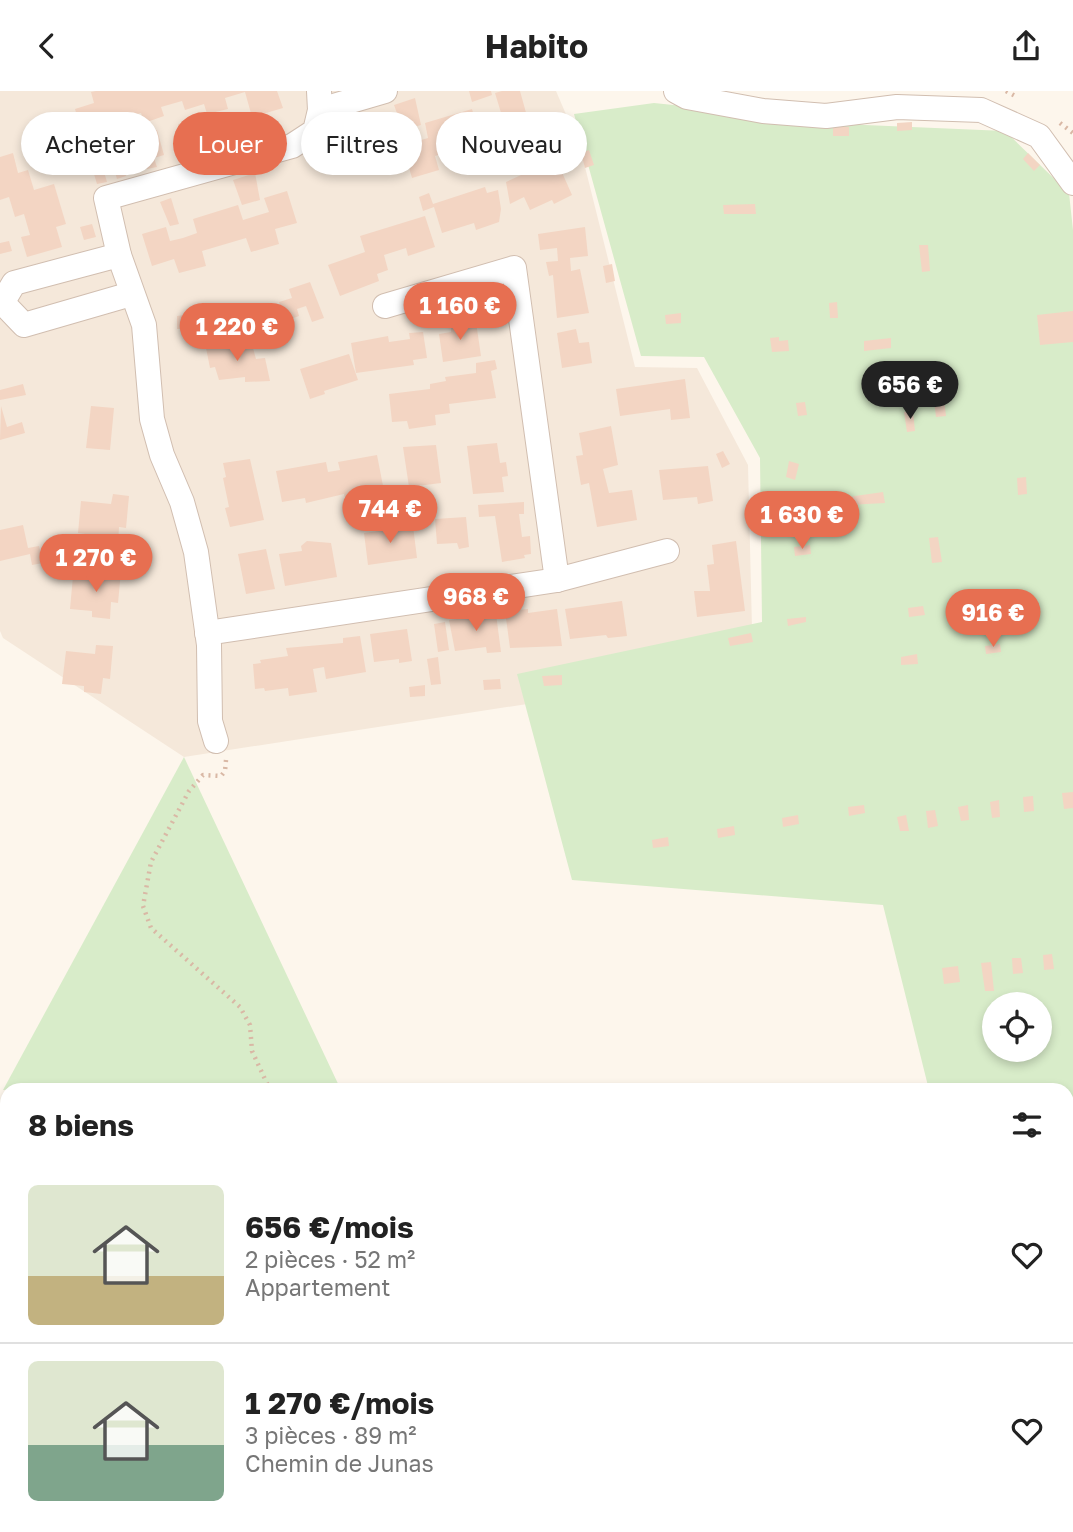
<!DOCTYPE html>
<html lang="fr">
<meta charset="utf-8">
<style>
body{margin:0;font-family:"Golos Text",sans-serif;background:#f2f2f2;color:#222;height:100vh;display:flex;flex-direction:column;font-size:26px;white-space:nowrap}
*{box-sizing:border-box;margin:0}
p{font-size:23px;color:#767676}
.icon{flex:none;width:38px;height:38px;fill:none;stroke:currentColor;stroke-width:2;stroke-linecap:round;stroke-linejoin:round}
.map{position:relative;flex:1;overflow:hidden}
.sheet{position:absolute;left:0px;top:992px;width:1074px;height:450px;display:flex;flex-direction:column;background:#fff;border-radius:21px 21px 0 0;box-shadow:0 4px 10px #0003}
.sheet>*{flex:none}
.top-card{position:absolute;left:21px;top:21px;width:700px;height:63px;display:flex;gap:14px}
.tools{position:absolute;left:982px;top:901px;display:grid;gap:14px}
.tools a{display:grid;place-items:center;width:70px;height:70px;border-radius:50%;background:#fff;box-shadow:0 4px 10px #0003;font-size:35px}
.price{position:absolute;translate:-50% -60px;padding:0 16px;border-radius:24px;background:#e76f51;color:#fff;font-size:23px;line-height:46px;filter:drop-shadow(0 2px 4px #0008)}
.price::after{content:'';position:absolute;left:50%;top:42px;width:21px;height:16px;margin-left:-10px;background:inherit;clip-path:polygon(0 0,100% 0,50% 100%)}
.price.current{background:#222;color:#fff}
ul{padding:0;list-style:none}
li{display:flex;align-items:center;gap:21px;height:175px;padding:0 28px}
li+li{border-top:2px solid #e0e0e0}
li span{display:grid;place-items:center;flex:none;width:196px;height:140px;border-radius:10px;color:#555}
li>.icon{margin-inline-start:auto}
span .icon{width:84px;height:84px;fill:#fffc;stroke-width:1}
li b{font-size:30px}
h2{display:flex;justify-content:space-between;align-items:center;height:84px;padding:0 28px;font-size:30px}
.pill{padding:0 24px;border-radius:32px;background:#fff;box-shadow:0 4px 10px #0003;font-size:24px;line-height:63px}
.pill.current{background:#e76f51;color:#fff}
header{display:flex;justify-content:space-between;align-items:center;height:91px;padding:0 28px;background:#fff;font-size:32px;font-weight:700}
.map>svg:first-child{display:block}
.residential{fill:#f5e8da}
.green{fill:#d8ecc9;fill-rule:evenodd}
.water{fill:#bfe3e8;stroke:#a5d3da;stroke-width:2}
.building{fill:#f3d5c3}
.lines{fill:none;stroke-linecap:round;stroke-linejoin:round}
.lane-casing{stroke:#d1beb0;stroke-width:14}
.street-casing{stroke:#d1beb0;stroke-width:26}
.secondary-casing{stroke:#d6c0b0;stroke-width:35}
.path{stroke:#d9b8a5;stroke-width:4.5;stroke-dasharray:2 5;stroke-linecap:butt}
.lane{stroke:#fff;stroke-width:12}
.street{stroke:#fff;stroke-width:24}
.secondary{stroke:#fff;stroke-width:33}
</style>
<header><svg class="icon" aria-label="back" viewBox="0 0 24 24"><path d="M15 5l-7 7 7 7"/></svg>Habito<svg class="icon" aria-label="share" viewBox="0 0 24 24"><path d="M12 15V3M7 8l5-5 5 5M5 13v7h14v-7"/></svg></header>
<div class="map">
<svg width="1073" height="1441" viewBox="0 0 1073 1441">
<rect width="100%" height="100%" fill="#fdf6ec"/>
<polygon class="residential" points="0,0 556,0 580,56 635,276 697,277 748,374 753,578 184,666 3,547 0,540"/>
<g class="green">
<path d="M654 12 865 34 1005 40 1069 102 1073 139V1022L1068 1025V999H929L883 814 572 789 517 583 762 531 760 367 704 266 641 265 574 23ZM994 914H1040V959H994Z"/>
<polygon points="184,666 341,999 3,999"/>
<polygon points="1068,1160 1073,1165 1073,1441 910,1441 907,1435 1068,1435"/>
<polygon points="165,1435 304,1435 306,1441 170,1441"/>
</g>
<polygon class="water" points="1,1184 7,1187 7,1435 165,1435 169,1441 0,1441"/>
<g class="building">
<polygon points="96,0 277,0 283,17 252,26 245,1 225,7 228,18 207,23 204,13 185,19 182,10 161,16 164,25 144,32 141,22 121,27 124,38 104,44 107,54 87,59 75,18 94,12 91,1"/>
<polygon points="469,0 491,0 492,4 472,11"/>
<polygon points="502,0 520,0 530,36 508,42 512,57 485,65 480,51 435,65 439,79 412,87 408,73 385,80 376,47 400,40 404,54 428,47 425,32 472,18 476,32 502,25 495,2"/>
<polygon points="415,7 421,34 403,39 394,14"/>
<polygon points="240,25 248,49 229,54 222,30"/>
<polygon points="188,30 191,40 200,37 207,60 198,64 195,54 185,57 178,33"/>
<polygon points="912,31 912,39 897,40 897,32"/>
<rect x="833" y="36" width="16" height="9"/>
<polygon points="157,39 164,64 154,67 157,76 147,78 140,55 150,52 147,42"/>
<polygon points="589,59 594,74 585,77 581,62"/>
<polygon points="13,62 18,82 28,79 34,99 54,93 66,133 56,136 62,156 27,166 21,146 30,144 24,123 15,126 9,106 0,109 0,66"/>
<polygon points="120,62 126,85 117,88 110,64"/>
<polygon points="1028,62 1040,74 1034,80 1023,68"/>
<polygon points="100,67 107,91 97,93 90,70"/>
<polygon points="556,68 572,104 554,113 552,109 530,119 524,106 510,113 506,91"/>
<polygon points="255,82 260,109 242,114 233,89"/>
<polygon points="485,96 487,102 498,99 501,118 499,131 476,139 474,132 442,142 434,116 423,120 419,106 429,102 433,113"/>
<polygon points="287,100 297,132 275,138 279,153 251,161 246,147 202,160 206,175 179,182 174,168 152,175 142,143 166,136 170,150 183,147 197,142 193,128 238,114 243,129 269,121 264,107"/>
<polygon points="171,107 179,133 170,135 160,111"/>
<polygon points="755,113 756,123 724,123 723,114"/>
<polygon points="425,125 435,156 408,165 406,157 384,164 388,179 377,183 379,190 340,205 328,174 365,161 360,145"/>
<polygon points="92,133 96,146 84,149 80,136"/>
<polygon points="585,136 588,165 570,167 571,180 580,178 589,222 557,227 553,184 549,185 546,171 558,170 557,157 540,159 538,143"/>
<polygon points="9,150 12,160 0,163 0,152"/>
<polygon points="919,154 928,154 930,180 922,181"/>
<polygon points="612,173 615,190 606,192 603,175"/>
<polygon points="310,191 324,227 312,231 306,215 297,218 299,225 285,230 279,211 292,207 289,198"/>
<polygon points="837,211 838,227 830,227 829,212"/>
<polygon points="268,215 274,232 268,234 262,217"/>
<polygon points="1073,220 1073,251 1040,254 1037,224"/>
<polygon points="681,222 681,232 666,233 665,224"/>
<polygon points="185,224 185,238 177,238 177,225"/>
<polygon points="476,231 481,265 443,271 439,243 451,241 451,233"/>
<polygon points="576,238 579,252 589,251 592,272 562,277 557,242"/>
<polygon points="423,241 427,267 413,269 414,274 356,282 351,252 388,245 389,251 410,248 409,242"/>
<polygon points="779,246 779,250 788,249 789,260 772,261 770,247"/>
<polygon points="891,247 891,257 864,260 864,250"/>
<polygon points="240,252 241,259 253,257 256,268 265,267 270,290 245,291 245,286 219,289 215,276 210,277 206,257"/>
<polygon points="349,263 358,289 324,300 325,303 310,308 300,278"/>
<polygon points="495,269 497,278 491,280 496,307 449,313 450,322 435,324 436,334 409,338 407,330 392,331 389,303 430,298 430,293 446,290 445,286 476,282 476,272"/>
<polygon points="685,288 690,327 671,329 670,318 620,325 616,298"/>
<polygon points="23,293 26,304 0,309 0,299"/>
<polygon points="944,308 946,325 936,326 934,309"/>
<polygon points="805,311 807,324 798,325 796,312"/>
<polygon points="1,315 7,336 22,331 25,342 0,349"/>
<polygon points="91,315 114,317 110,359 86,357"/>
<polygon points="913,320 915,340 907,341 904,321"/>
<polygon points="611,335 618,374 603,378 609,402 632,399 637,429 597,436 589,392 581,394 576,365 583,364 579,342"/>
<polygon points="497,352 500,372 506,371 508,385 502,386 504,401 473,403 467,355"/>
<polygon points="436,354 441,392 409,396 403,356"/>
<polygon points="723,360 730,373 722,377 716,363"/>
<polygon points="377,364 384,400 372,402 373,409 347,414 344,403 306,412 305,407 282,411 276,380 326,371 328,381 340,379 338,371"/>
<polygon points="250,368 264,429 230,436 225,417 229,416 223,387 226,386 223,372"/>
<polygon points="789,370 799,373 795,389 786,386"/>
<polygon points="708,375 713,410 698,413 697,406 663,409 659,379"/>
<polygon points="1026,386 1027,403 1018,404 1017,387"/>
<polygon points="883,401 885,412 849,414 848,406"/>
<polygon points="113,403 129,405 126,437 119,436 118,453 99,451 100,445 78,442 81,410 111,413"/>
<polygon points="524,411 524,423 519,423 522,446 530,445 531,463 524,464 525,467 502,471 495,425 479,426 478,414"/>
<polygon points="466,426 469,456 459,458 457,452 437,453 435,428"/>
<polygon points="23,434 28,457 39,455 43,472 32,474 30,463 0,470 0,439"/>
<polygon points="413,435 417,467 368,474 364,442"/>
<polygon points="938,446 942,471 932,472 929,447"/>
<polygon points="307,450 331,452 337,486 285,495 279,463 302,460 301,455"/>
<polygon points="736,450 745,520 697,526 694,500 710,500 707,474 714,473 712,454"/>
<polygon points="810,454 811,463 795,465 794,456"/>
<polygon points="266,458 275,498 246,503 238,463"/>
<polygon points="105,478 121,480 118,512 111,511 110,528 92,526 92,520 70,518 73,485 103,488"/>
<polygon points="622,510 627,545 608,547 606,544 570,548 565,518"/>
<polygon points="923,515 925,524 909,526 908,517"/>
<polygon points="528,518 528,522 557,518 562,555 510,557 505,520"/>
<polygon points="496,523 501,561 487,562 486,556 455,560 449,529"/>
<polygon points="806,526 806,531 788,535 787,528"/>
<polygon points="445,531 449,559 438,561 434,533"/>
<polygon points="407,538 412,570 399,572 399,568 374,571 370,543"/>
<polygon points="751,542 753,551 730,555 728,547"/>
<polygon points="360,545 366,581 326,588 324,576 313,578 317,601 289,605 288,597 265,600 264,597 255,598 253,573 261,572 260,569 288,565 286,557 343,552 343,547"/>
<polygon points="1000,553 1001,561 986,563 985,555"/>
<polygon points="96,554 113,555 110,588 103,587 101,603 84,601 84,595 62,593 66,560 95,563"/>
<polygon points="917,563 918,573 901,574 901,566"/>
<polygon points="438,566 441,593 431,594 427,568"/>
<polygon points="562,584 562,594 544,595 542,585"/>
<polygon points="500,588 501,598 484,599 483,589"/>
<polygon points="425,594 425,605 410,606 409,596"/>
<polygon points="1073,701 1073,717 1064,718 1062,702"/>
<polygon points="1033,705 1034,720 1024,721 1023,706"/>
<polygon points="999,709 1000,726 992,727 990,711"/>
<polygon points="864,714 865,722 849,725 848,716"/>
<polygon points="968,714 969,729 961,730 958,716"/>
<polygon points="935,719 938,735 928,737 926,720"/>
<polygon points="798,724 799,733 783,736 782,727"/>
<polygon points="906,724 909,740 900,740 897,726"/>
<polygon points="734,735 735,744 718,747 717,738"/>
<polygon points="668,746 669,755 653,757 652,749"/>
<polygon points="1052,863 1054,878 1044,879 1043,864"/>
<polygon points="1012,867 1021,867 1023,882 1013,883"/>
<polygon points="991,871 994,900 985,900 981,872"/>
<polygon points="958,875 960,891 944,893 942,877"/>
</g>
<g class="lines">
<g class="lane-casing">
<g id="lane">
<polyline points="570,1435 572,1441"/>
<polyline points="362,1441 387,1435"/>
</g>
</g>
<g class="street-casing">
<g id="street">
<polyline points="676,0 687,6 763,20 826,25 897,16 981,19 1039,45 1073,92"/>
<polyline points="320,19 385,0"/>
<polyline points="0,209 24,234 131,203"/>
<polyline points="2,212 14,192 119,164"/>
<polyline points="385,215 514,177 557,489"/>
<polyline points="207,542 557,489 667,460"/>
<polyline points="216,650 210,630 209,554 196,461 182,411 162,364 152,328 144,234 119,164 106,107 292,55 315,40 320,19 319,0"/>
</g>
</g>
<g class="secondary-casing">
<g id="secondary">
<polyline points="0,1041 7,1049"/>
<polyline points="343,1435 346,1441"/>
</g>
</g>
<g class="path">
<polyline points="1006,0 1017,6"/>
<polyline points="1060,32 1073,42"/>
<polyline points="226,669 225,680 221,685 203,684 189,700 151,771 143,815 151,837 240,916 250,934 252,960 270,999"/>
<polyline points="1068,1189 1073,1172"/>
<polyline points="1068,1241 1073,1255"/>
<polyline points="1068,1334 1073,1323"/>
<polyline points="1062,1435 1066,1441"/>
</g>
<use href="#lane" class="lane"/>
<use href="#street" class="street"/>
<use href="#secondary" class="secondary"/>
</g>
</svg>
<div class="tools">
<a><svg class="icon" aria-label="locate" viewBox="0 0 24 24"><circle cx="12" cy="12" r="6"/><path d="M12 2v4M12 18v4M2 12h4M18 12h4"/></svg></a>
</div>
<b class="price" style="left:460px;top:251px">1 160 €</b>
<b class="price" style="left:237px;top:272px">1 220 €</b>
<b class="price current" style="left:910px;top:330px">656 €</b>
<b class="price" style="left:390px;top:454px">744 €</b>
<b class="price" style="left:802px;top:460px">1 630 €</b>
<b class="price" style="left:96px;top:503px">1 270 €</b>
<b class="price" style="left:476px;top:542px">968 €</b>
<b class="price" style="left:993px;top:558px">916 €</b>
<div class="top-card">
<a class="pill">Acheter</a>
<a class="pill current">Louer</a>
<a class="pill">Filtres</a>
<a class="pill">Nouveau</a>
</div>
<section class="sheet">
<h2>8 biens<svg class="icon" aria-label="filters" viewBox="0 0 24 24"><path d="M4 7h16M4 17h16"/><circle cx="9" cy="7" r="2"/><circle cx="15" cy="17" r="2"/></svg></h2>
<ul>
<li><span style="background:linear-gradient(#dfe7d0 65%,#c2b280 0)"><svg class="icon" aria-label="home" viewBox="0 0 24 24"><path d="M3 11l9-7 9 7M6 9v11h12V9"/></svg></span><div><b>656 €/mois</b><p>2 pièces · 52 m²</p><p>Appartement</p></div><svg class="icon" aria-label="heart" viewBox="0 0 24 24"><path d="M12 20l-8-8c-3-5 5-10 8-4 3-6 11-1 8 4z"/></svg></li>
<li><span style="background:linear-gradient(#dfe7d0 60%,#7fa58c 0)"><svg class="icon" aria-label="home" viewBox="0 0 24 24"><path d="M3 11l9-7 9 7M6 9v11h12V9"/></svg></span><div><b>1 270 €/mois</b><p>3 pièces · 89 m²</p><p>Chemin de Junas</p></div><svg class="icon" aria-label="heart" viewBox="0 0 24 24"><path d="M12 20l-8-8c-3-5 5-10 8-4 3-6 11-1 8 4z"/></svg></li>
</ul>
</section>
</div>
